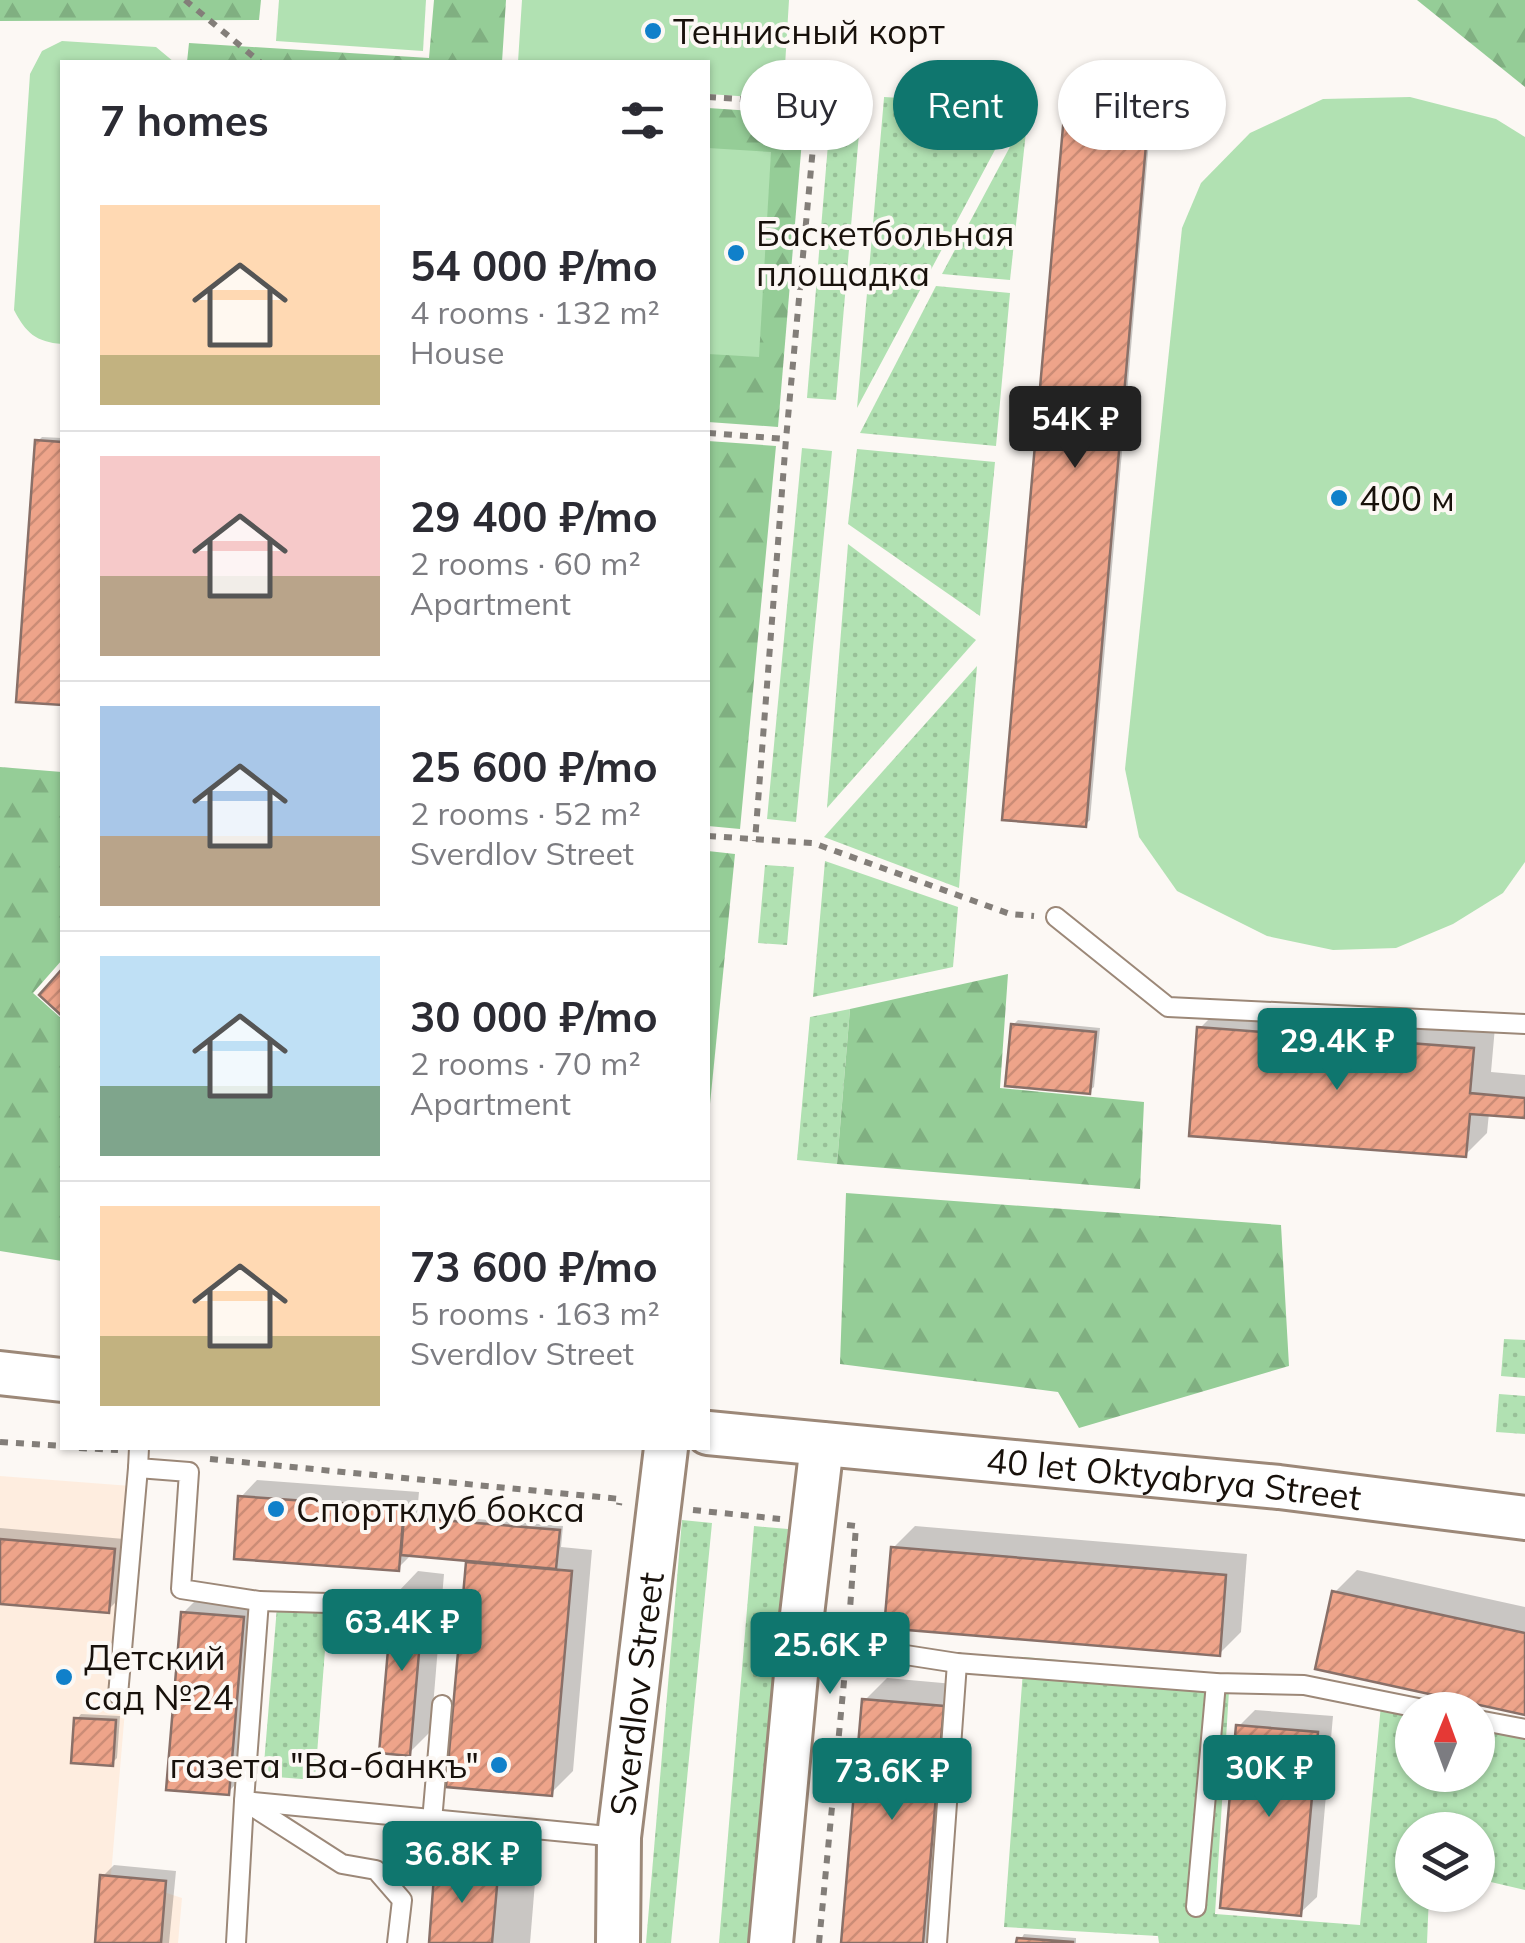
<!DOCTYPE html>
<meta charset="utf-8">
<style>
body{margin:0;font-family:Mulish,sans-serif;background:#f7f7f7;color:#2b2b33;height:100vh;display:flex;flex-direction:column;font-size:38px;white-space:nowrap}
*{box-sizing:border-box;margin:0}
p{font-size:32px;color:#7c7c81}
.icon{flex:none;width:55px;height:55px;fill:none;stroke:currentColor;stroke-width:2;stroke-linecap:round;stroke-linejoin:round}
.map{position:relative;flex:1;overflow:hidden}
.panel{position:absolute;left:60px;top:60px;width:650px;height:1390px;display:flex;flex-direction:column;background:#fff;border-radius:0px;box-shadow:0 2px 8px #0004}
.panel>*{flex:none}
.banner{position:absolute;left:740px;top:60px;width:635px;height:90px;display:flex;gap:20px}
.needle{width:65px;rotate:1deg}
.buttons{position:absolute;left:1395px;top:1692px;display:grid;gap:20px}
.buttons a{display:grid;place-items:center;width:100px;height:100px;border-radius:50%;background:#fff;box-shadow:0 2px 8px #0004;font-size:50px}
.price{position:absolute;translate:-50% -85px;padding:0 22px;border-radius:10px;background:#0f766e;color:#fff;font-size:32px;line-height:65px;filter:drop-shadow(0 2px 5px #0008)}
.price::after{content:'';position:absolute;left:50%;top:60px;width:30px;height:22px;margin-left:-15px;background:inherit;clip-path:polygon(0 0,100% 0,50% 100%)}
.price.current{background:#222;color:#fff}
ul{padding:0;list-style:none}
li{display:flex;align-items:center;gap:30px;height:250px;padding:0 40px}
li+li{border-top:2px solid #e1e1e2}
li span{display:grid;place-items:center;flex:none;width:280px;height:200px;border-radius:0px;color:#555}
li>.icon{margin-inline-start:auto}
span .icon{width:120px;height:120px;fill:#fffc;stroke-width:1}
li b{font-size:42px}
h2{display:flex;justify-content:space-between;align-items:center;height:120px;padding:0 40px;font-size:42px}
.tag{padding:0 35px;border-radius:45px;background:#fff;box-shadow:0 2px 8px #0004;font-size:35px;line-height:90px}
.tag.current{background:#0f766e;color:#fff}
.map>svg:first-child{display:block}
.built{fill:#feeddf}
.green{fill:url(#green-dots)}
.forest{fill:url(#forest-firs)}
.pitch{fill:#b1e1b2}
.shadow{fill:#0003}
.building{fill:url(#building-hatch);stroke:#897068;stroke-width:2.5}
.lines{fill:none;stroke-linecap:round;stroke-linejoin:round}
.service-casing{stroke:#9c8878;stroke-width:22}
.tertiary-casing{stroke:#9c8878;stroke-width:48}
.path{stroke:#837e79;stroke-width:6;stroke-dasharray:8 8;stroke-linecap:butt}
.service{stroke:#fff;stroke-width:18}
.tertiary{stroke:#fff;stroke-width:42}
.poi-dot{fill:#1080ca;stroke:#fcf8f4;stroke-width:4}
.labels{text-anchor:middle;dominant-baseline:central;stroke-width:8;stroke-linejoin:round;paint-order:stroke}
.poi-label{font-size:35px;fill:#18110b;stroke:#fcf8f4;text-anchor:start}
.street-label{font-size:35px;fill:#18110b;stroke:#fcf8f4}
</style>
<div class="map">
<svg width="1525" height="1943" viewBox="0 0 1525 1943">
<defs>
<pattern id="green-dots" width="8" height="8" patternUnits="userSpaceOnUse" patternTransform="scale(2.5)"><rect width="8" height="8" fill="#b1e1b2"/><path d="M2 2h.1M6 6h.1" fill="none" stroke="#98c098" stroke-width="1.8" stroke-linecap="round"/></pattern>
<pattern id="forest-firs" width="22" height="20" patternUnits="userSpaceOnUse" patternTransform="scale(2.5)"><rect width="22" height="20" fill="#95cd97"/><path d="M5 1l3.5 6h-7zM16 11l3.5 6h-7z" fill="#80af81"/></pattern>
<pattern id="building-hatch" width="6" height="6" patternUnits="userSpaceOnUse" patternTransform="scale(2.5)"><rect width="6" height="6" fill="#eea48a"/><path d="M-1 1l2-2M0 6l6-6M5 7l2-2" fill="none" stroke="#cb8c76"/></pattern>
</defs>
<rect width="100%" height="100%" fill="#fcf8f4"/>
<polygon class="built" points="0,1476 144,1487 111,1875 182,1898 178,1943 0,1943"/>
<g class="green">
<polygon points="884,97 1019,105 857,408 884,98"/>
<polygon points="1028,113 1010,280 942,274"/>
<polygon points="830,120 860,122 836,400 807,398"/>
<polygon points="936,286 1010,293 996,446 860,433"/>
<polygon points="802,448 832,451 796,822 767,819"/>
<polygon points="857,449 995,462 980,616 848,524"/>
<polygon points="848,544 976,640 827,808"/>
<polygon points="977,666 959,888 824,837"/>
<polygon points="825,861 958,907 953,967 813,997"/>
<polygon points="765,865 794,867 787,945 758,943"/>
<polygon points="850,1009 837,1164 797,1160 810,1017"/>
<polygon points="1504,1339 1525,1340 1525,1378 1501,1376"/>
<polygon points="1499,1394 1525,1396 1525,1434 1496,1432"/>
<polygon points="682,1520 712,1523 671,1943 646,1943"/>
<polygon points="754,1526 788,1529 750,1943 719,1943"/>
<polygon points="277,1607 328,1611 315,1780 263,1776"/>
<polygon points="1024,1657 1230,1675 1215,1914 1360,1925 1381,1705 1412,1712 1412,1775 1478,1775 1478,1728 1525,1740 1525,1890 1478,1879 1478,1830 1412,1830 1412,1895 1429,1895 1427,1943 1159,1943 1158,1936 1004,1927"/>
</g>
<g class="forest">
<polygon points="0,0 261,0 259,20 0,21"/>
<polygon points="434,0 506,0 502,62 187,62 189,43 429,58"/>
<polygon points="1417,0 1525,0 1525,87"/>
<polygon points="708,108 782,113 803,128 778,427 708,422"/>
<polygon points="708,441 776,446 740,829 708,826"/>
<polygon points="0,767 62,772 62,960 33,993 62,1019 62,1261 0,1251"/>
<polygon points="708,851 735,854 708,1124"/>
<polygon points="1008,974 1000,1088 1144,1102 1140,1189 837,1164 850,1009"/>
<polygon points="846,1193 1281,1225 1289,1366 1079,1428 1058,1392 840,1364"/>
</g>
<g class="pitch">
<polygon points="279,0 426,0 423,51 276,41"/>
<polygon points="522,0 789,0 783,99 708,94 708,62 518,62"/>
<path d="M62 41 156 47 174 62H62V344C36 342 26 333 14 310L30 74 42 51Z"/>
<polygon points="1410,97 1496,119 1525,137 1525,862 1503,893 1453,924 1396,948 1333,950 1267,936 1177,891 1139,837 1125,769 1182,228 1201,183 1250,133 1323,99"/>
<polygon points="708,148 771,152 759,357 708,354"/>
</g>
<g class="shadow">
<polygon points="1071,112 1151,118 1090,820 1085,825 1067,116"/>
<polygon points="42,437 62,438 62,703 19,700 38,441"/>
<polygon points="1222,1006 1495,1027 1491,1072 1525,1075 1525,1116 1489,1113 1487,1133 1465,1155 1200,1028"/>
<polygon points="1018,1020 1100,1028 1094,1087 1089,1091 1013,1025"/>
<polygon points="257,1480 419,1492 417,1514 563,1526 561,1547 592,1550 573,1771 551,1793 469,1563 473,1559 413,1553 398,1568 241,1497"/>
<polygon points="915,1526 1247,1554 1241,1632 1219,1654 893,1548"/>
<polygon points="0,1528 124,1539 119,1599 108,1610 0,1601"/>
<polygon points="1357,1570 1525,1607 1525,1713 1335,1592"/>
<polygon points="418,1571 444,1574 431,1731 409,1753 396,1594"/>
<polygon points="200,1596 259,1601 244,1776 228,1792 183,1613"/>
<polygon points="887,1678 965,1685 942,1943 843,1943 865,1700"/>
<polygon points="1255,1710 1333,1716 1317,1897 1300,1913 1239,1726"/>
<polygon points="81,1714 120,1716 117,1758 112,1763 77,1719"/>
<polygon points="480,1821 539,1834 530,1943 431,1943 438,1864"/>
<polygon points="114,1865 176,1871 169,1943 97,1943 103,1876"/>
<polygon points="1024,1934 1076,1938 1076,1943 1019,1943"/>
</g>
<g class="building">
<polygon points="1064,115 1148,122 1086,827 1002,820"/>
<polygon points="35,440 62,442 62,705 16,702"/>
<polygon points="62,969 62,1016 39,995"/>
<polygon points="1011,1024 1096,1032 1090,1094 1005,1086"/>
<polygon points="1197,1027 1474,1048 1470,1093 1525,1098 1525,1118 1470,1114 1466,1157 1189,1136"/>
<polygon points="238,1496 404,1508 399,1571 234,1559"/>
<polygon points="404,1517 560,1530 556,1569 401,1555"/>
<polygon points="0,1539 115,1549 109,1613 0,1604"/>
<polygon points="891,1547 1226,1575 1220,1656 884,1628"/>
<polygon points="466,1562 572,1571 552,1796 446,1787"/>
<polygon points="1332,1591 1525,1633 1525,1715 1315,1669"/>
<polygon points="393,1592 424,1595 410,1756 379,1753"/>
<polygon points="181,1612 244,1617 229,1795 166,1790"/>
<polygon points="862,1699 944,1706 923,1943 841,1943"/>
<polygon points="74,1718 116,1720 113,1766 71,1763"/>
<polygon points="1236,1725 1318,1732 1301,1916 1220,1908"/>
<polygon points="435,1862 463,1865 462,1872 498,1875 492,1943 429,1943"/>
<polygon points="100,1875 166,1881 161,1943 95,1943"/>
<polygon points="1017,1938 1073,1942 1073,1943 1016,1943"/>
</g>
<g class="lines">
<g class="service-casing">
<g id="service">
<polyline points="1056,917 1168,1007 1525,1024"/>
<polyline points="139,1448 138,1468 189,1472 181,1589 259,1601 244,1801 618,1837"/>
<polyline points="259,1601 362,1604"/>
<polyline points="800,1632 848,1646 957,1663 1216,1683 1304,1685 1428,1710"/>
<polyline points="118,1695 138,1468"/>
<polyline points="1478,1720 1525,1729"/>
<polyline points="432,1821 442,1705"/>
<polyline points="1196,1907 1216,1683"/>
<polyline points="236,1943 244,1801 342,1864 376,1870 402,1900 397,1943"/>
<polyline points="937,1943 957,1663"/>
</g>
</g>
<g class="tertiary-casing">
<g id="tertiary">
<polyline points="0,1373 62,1380"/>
<path id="s1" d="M708 1433 1279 1487 1525 1518"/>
<path id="s2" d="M618 1943 619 1837 666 1448"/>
<polyline points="771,1943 800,1632 822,1444"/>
</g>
</g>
<g class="path">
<polyline points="185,0 260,62"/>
<polyline points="708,97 817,104 786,439 755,841"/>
<polyline points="708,433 786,439"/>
<polyline points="708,836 813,843 1010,914 1034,916"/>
<polyline points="0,1442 62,1446"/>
<polyline points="79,1448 118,1450"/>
<polyline points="210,1459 620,1499 619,1505"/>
<polyline points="693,1510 780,1519"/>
<polyline points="847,1525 856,1526 849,1623"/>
<polyline points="819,1943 845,1671"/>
</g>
<use href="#service" class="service"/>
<use href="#tertiary" class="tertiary"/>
</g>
<g class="poi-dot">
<circle cx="653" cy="31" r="10"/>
<circle cx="736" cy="253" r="10"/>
<circle cx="1339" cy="498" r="10"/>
<circle cx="276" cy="1509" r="10"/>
<circle cx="64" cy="1677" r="10"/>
<circle cx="499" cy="1765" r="10"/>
</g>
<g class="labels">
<g class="poi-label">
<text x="673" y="31">Теннисный корт</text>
<text x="756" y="233">Баскетбольная<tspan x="756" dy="40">площадка</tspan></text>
<text x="1359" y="498">400 м</text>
<text x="296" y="1509">Спортклуб бокса</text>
<text x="84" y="1657">Детский<tspan x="84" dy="40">сад №24</tspan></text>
<text x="479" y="1765" text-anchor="end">газета "Ва-банкъ"</text>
</g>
<g class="street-label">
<text stroke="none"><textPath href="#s1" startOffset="468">40 let Oktyabrya Street</textPath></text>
<text stroke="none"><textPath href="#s2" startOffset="250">Sverdlov Street</textPath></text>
</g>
</g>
</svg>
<div class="buttons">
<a><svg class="needle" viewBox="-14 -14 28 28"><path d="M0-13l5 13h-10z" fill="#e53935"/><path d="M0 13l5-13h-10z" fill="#7c7c81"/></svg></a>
<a><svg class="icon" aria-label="layers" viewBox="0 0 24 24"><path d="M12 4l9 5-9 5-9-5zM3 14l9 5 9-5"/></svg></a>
</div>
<b class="price current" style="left:1075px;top:471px">54K ₽</b>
<b class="price" style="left:1337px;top:1093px">29.4K ₽</b>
<b class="price" style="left:402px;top:1674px">63.4K ₽</b>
<b class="price" style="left:830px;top:1697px">25.6K ₽</b>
<b class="price" style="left:1269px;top:1820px">30K ₽</b>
<b class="price" style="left:892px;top:1823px">73.6K ₽</b>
<b class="price" style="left:462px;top:1906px">36.8K ₽</b>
<div class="banner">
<a class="tag">Buy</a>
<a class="tag current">Rent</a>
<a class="tag">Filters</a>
</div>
<section class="panel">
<h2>7 homes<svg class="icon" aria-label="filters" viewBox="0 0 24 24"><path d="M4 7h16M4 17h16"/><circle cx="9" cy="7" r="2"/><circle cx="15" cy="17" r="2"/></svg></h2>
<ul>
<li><span style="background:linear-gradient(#ffd9b3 75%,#c2b280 0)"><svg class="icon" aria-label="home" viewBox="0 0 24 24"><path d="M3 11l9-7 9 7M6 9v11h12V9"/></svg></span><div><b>54 000 ₽/mo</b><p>4 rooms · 132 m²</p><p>House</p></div></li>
<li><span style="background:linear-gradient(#f6c9c9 60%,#b9a48a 0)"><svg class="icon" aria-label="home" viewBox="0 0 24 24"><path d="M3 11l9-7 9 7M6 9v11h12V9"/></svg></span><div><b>29 400 ₽/mo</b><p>2 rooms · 60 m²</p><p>Apartment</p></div></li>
<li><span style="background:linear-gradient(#a9c7e8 65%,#b9a48a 0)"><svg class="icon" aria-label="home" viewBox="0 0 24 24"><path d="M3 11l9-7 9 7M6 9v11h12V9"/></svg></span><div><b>25 600 ₽/mo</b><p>2 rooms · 52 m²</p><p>Sverdlov Street</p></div></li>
<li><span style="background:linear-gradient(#bfe0f5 65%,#7fa58c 0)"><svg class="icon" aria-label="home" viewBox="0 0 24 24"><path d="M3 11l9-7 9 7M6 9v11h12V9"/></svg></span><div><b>30 000 ₽/mo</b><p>2 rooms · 70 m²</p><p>Apartment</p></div></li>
<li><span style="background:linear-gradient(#ffd9b3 65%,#c2b280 0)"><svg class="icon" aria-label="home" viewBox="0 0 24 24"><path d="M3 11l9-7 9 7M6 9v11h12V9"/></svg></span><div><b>73 600 ₽/mo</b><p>5 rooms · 163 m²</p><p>Sverdlov Street</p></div></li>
</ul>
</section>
</div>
